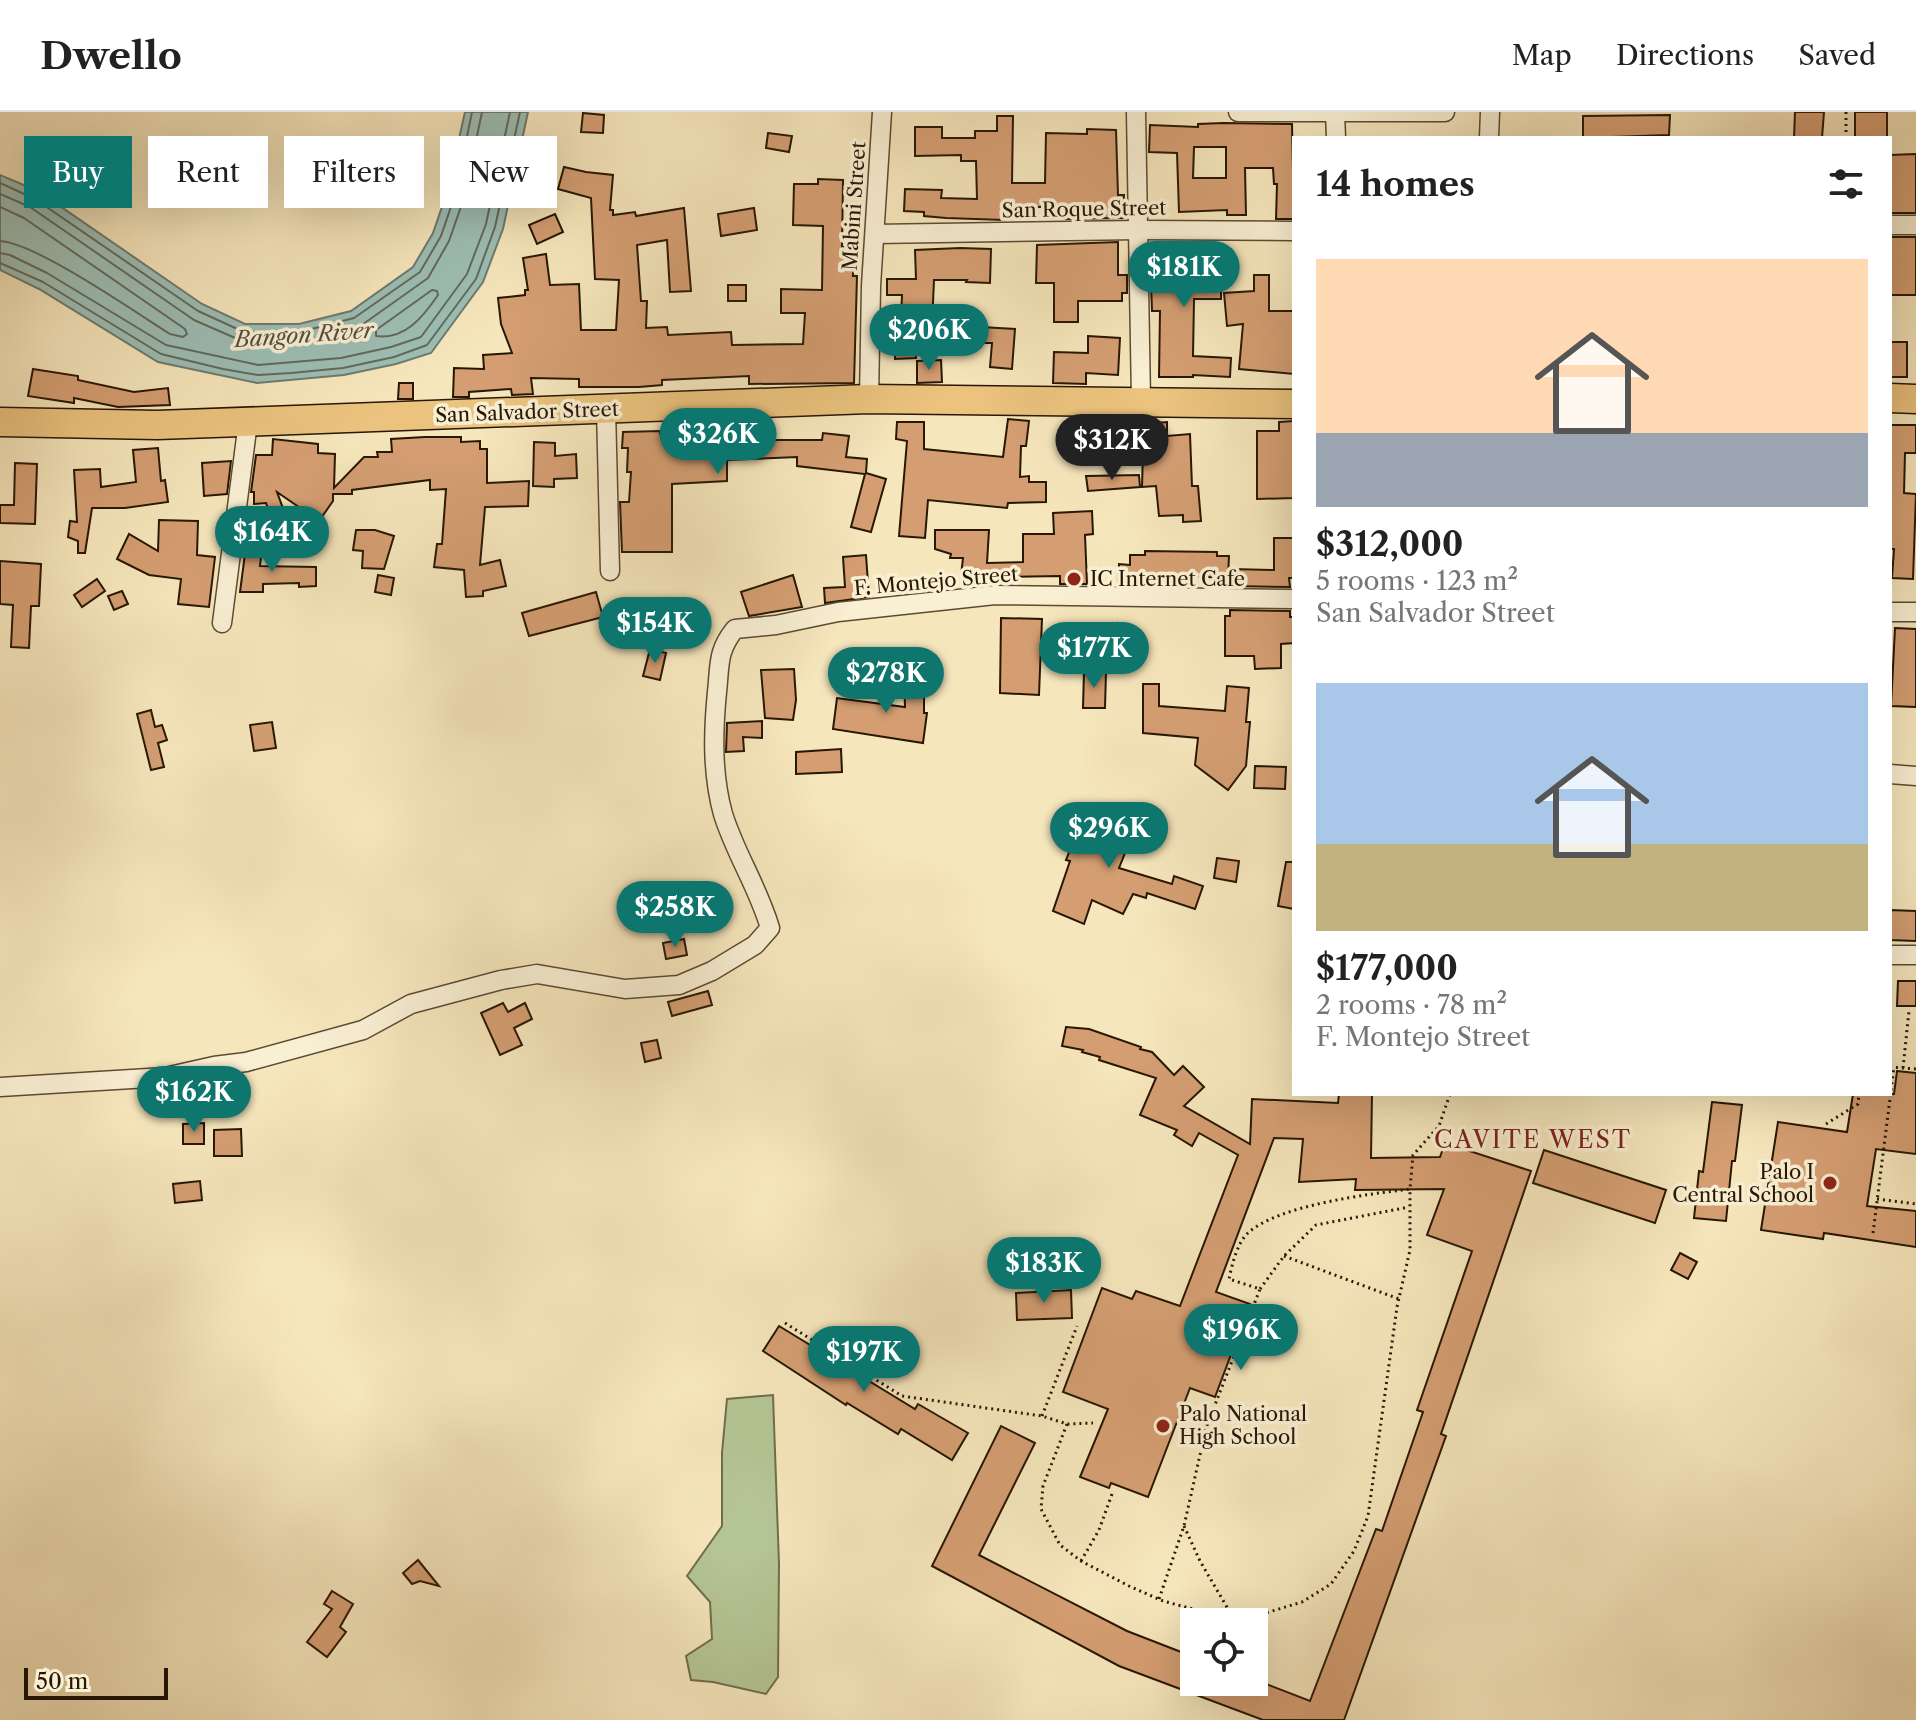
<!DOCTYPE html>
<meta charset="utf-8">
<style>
body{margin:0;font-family:"Libre Caslon Text",serif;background:#f2f2f2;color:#222;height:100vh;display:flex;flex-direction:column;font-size:30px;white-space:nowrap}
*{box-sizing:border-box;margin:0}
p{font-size:26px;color:#767676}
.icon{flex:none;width:44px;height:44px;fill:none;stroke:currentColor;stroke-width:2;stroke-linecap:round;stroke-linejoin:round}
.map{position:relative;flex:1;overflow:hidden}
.details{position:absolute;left:1292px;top:24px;width:600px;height:960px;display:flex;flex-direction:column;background:#fff;border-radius:0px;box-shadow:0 8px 32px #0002}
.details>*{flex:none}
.hud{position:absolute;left:24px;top:24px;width:760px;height:72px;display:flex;gap:16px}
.controls{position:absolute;left:1180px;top:1496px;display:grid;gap:16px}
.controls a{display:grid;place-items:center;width:88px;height:88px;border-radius:0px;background:#fff;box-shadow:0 8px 32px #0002;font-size:40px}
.scale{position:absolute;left:24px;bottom:20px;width:144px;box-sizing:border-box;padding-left:8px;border:4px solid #281704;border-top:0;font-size:22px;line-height:28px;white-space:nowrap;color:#281704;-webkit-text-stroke:6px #f9efd3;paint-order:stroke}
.price{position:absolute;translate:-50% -68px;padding:0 18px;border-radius:28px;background:#0f766e;color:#fff;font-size:26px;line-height:52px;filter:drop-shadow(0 2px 4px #0008)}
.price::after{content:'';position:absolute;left:50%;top:48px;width:24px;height:18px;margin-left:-12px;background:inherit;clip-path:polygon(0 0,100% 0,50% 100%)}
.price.on{background:#222;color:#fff}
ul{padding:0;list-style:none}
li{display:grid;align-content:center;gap:16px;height:424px;padding:0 24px}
li span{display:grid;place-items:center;height:248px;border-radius:0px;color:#555}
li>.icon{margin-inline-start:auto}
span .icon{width:144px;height:144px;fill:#fffc;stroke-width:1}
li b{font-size:34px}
h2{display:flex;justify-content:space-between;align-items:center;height:96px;padding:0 24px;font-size:34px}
.chip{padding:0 28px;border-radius:0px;background:#fff;box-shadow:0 8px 32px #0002;font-size:28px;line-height:72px}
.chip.on{background:#0f766e;color:#fff}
header{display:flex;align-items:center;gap:48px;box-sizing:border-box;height:112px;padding:0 40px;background:#fff;border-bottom:2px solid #e0e0e0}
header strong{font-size:38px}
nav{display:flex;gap:44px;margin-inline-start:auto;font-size:28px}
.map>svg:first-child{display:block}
.green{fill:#b5c696;stroke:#6e6e4d;stroke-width:2}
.water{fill:#9dbeb5;stroke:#6e7b6e;stroke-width:2}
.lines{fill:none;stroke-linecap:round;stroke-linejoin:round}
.shore{stroke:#626a5c;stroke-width:2}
.building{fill:#d49e72;stroke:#281704;stroke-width:2;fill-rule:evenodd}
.minor-casing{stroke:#5c4b32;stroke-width:21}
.highway-casing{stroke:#281704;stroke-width:31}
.path{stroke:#281704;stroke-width:3;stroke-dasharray:2 4;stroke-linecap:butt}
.minor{stroke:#f9efd3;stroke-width:18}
.highway{stroke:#ebc37e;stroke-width:28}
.poi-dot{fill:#8f2418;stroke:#f9efd3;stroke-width:3}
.labels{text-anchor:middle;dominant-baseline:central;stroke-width:7;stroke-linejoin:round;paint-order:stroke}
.street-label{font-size:20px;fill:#281704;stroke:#f9efd3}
.poi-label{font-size:20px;fill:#281704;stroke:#f9efd3;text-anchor:start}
.water-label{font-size:22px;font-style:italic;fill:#515142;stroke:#f9efd3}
.quarter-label{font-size:24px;letter-spacing:2px;fill:#7a1f14;stroke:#f9efd3}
</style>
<header>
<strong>Dwello</strong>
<nav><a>Map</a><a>Directions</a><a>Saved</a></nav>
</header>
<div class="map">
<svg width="1916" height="1608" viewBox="0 0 1916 1608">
<rect width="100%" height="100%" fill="#f6e6bc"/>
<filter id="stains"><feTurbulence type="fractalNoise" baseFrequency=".0025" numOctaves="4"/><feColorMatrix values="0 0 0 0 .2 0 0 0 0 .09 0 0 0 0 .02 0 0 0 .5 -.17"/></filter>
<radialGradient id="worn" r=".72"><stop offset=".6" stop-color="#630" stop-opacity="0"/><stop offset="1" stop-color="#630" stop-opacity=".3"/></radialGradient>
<polygon class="green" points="773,1283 779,1452 778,1565 766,1582 713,1570 691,1568 686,1544 712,1527 710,1490 687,1464 722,1414 722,1341 727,1287"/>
<polygon class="water" points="465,0 528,0 503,117 483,170 431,241 396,252 344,263 257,271 158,250 39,177 0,158 0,63 38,79 202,192 245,212 299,212 351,199 413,155 433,121 447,80"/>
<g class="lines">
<g class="shore">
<polyline points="0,71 35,87 198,199 244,220 300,220 354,206 420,160 441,124 455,83 472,0"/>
<polyline points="0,82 30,95 194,208 242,229 303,230 359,215 428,166 449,129 464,86 482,0"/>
<path d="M0 95 24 106 185 217 187 222 183 225 170 222C135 200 36 131 0 129"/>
<polyline points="0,141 10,143 47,161 166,233 258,253 341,246 391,235 421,225 467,162 486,112 510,0"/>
<polyline points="0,151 43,170 161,242 223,257 258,263 291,261 343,256 394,245 427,233 476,167 495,115 520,0"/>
<path d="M432 178 437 179 438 183C423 205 405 228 376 224V218Z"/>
</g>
</g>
<g class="building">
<polygon points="1795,0 1824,0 1822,26 1794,26"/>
<rect x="1855" y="0" width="32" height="26"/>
<polygon points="583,1 604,3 603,21 581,20"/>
<polygon points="1670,3 1669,23 1583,26 1583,4"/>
<polygon points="997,4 1013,4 1012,71 1045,71 1046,21 1087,22 1087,17 1116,18 1118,83 1124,83 1123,106 1064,107 1065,95 1004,95 1004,108 946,106 924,104 924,100 904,99 905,77 942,78 941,86 977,87 976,49 961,49 961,43 915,44 915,15 942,15 942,26 975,26 975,19 997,19"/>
<path d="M1223 11 1292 12 1294 107H1276L1277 72H1274L1273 56H1245L1246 103H1227V98L1179 100 1177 41 1149 40 1150 13 1198 15V12ZM1194 35H1226V66H1193Z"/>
<polygon points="768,21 792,24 789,40 766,36"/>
<polygon points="1916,42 1916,101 1890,101 1890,43"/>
<polygon points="531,48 547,84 524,79"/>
<polygon points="564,55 586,60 613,63 610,98 613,98 613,103 635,100 636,104 684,96 691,179 670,180 667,128 637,133 641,189 647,189 646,216 667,215 668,223 731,220 732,233 803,232 805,201 781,201 781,177 822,178 823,114 793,113 794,72 818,72 818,67 843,68 842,135 854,135 853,164 857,164 854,271 749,272 749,264 662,268 662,273 639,275 579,275 579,267 531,266 533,282 512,283 511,277 469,280 469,285 453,285 454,256 484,257 483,243 512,241 501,212 498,186 525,183 525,178 528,178 523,146 546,142 550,173 579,172 581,218 616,218 619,168 595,167 591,86 558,77"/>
<polygon points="754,96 757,118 721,124 718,102"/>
<polygon points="555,102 563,120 537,132 529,113"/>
<polygon points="1890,125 1916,125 1916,183 1891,183"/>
<polygon points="1118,130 1118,163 1127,163 1127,181 1122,181 1122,189 1078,189 1078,210 1054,210 1054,171 1036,171 1037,133"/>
<polygon points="960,136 991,137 990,171 966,170 967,168 934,168 932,213 915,213 916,246 895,247 895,230 900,230 902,183 887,183 887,167 916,167 915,138"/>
<polygon points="1217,136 1219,160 1221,160 1221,187 1194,187 1193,244 1231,246 1230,265 1193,263 1193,265 1159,265 1160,199 1152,199 1150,141"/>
<polygon points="1254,163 1269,163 1269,199 1294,199 1294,262 1239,257 1243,212 1227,214 1224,181 1254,179"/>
<rect x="728" y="173" width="18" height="16"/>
<polygon points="959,205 980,206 979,228 958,227"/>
<polygon points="981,215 1015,217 1012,257 990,255 992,231 980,231"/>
<polygon points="1088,224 1120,226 1118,263 1086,261 1086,272 1053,271 1054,240 1088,241"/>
<rect x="1891" y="230" width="16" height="35"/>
<polygon points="941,248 942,270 917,271 917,249"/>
<polygon points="33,257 78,264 78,268 134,280 168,276 170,293 118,295 74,286 74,291 28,284"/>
<polygon points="399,271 413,271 413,287 398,287"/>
<polygon points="1008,307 1029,309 1026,334 1021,334 1020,365 1029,364 1029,370 1046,370 1046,390 1008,391 1007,396 928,388 925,426 899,424 907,329 896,327 897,310 924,310 924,337 1003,345"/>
<polygon points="1294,309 1294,386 1257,387 1257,319 1279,319 1279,310"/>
<polygon points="1167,310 1167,324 1190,322 1192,374 1198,374 1201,409 1183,410 1183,403 1159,404 1156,374 1142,375 1143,339 1146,339 1144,312"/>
<polygon points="1890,313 1916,313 1916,341 1905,341 1904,381 1916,382 1913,467 1892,466 1894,437 1890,437"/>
<polygon points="699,317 727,317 727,328 822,328 823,321 849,324 846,345 867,347 866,361 886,367 871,420 851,415 865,362 797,354 797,345 727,348 727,369 672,372 672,440 622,440 620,390 629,390 631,360 627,360 628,336 622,336 623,320 660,319 660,322 699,322"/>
<polygon points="425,325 461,325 461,330 480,329 480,337 487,337 487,371 529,369 528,394 485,395 480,453 500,448 506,474 483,479 483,484 466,485 464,458 434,455 437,432 442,432 446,377 430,378 430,368 352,378 352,382 333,382 333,389 319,409 277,380 291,418 277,423 266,391 254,392 254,380 251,380 256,343 272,343 273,327 318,332 318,341 335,342 334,376 364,345 378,345 377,340 392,340 391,327"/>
<polygon points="534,330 555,331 555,344 576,342 577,366 554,367 554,375 533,374"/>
<polygon points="158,336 161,369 165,368 168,390 125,396 92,396 85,441 78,441 78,429 68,425 70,409 77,410 74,358 100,357 101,375 136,370 133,338"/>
<polygon points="231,349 227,382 204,384 202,351"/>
<polygon points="15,351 37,352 35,412 0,411 0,393 14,393"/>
<polygon points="1139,363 1140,375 1088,379 1086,364"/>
<polygon points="1092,399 1093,422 1085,423 1087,472 1060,472 1060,464 1008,465 1008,471 990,471 990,465 961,463 963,446 950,446 951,442 935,437 935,418 989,418 987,451 1023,450 1023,422 1054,422 1053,401"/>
<polygon points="159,408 198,409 197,443 215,445 209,495 178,492 181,467 149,463 117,447 129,422 158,439"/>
<polygon points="356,418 375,418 394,424 384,457 362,456 363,439 353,438"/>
<polygon points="1274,426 1294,426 1294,466 1289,466 1290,475 1231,474 1232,457 1274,458"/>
<polygon points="246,434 262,437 260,454 316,455 316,474 299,475 299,471 263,472 263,480 240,480"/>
<polygon points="1145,439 1217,440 1217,444 1229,444 1228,466 1185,464 1185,472 1118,471 1119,452 1130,453 1130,443 1145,443"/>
<polygon points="866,443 869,485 825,491 824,476 845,475 843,445"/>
<polygon points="0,449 41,452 39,494 31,494 29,536 11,535 13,493 0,492"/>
<polygon points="378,463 394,466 391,483 375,480"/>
<polygon points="793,463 802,495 749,504 741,480"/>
<polygon points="97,467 105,479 82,495 74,483"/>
<polygon points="122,479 128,492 114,498 108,484"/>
<polygon points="596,480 603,505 529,524 522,501"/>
<polygon points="1230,498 1290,499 1290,505 1294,505 1294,531 1281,532 1281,556 1255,557 1254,544 1225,544 1225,504 1230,504"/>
<polygon points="1001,506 1042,507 1039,583 1000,581"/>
<polygon points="1117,511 1119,557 1103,557 1101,513"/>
<polygon points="1895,516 1916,517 1916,595 1891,594"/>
<polygon points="650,537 666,541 660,568 643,564"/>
<polygon points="794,557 796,588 793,608 765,606 761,558"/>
<polygon points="1084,559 1106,559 1105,596 1083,596"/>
<polygon points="924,564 924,601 927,601 923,631 833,617 837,586 905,595 904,565"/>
<polygon points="1143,572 1159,572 1159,594 1225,599 1227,574 1249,576 1246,610 1250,610 1246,654 1228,678 1195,653 1198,626 1143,621"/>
<polygon points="151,598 155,615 162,613 167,628 158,631 164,655 151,658 137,602"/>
<polygon points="762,609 762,626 743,625 744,639 726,640 727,611"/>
<polygon points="272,610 276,636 254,639 250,613"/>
<polygon points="841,637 842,660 796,662 796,640"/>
<polygon points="1255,654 1286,655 1285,677 1254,676"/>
<polygon points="1073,697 1137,711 1119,756 1172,772 1174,764 1203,774 1195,797 1147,781 1146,786 1133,782 1123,802 1092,788 1084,812 1053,799 1070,749 1066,748 1074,728 1068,727"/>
<polygon points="1217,746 1239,749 1236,770 1214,766"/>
<polygon points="1286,750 1294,750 1294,797 1278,794"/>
<polygon points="1890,798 1916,799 1916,829 1890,828"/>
<polygon points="684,827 687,843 666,847 663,831"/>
<polygon points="1898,869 1916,869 1916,894 1897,894"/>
<polygon points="708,879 712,893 672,904 668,890"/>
<polygon points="503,891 508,900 525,891 532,907 514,916 522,933 500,943 481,901"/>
<polygon points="1066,915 1089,917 1141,935 1140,937 1152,940 1174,963 1183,954 1204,975 1184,994 1250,1032 1252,987 1338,991 1339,982 1372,982 1371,1046 1440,1045 1445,1031 1531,1059 1441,1322 1446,1324 1344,1608 1263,1608 1119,1554 932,1454 1001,1314 1035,1331 979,1443 1127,1519 1194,1545 1194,1570 1261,1570 1310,1589 1376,1417 1382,1419 1423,1300 1417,1298 1472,1139 1427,1123 1444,1077 1355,1078 1356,1067 1299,1070 1303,1027 1274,1026 1216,1180 1250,1192 1215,1285 1190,1276 1148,1385 1111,1371 1109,1376 1080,1365 1108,1297 1063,1280 1102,1176 1132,1187 1136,1179 1180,1194 1238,1043 1199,1021 1192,1034 1174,1023 1177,1018 1140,1003 1156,966 1099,948 1100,945 1082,940 1083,938 1062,934"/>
<polygon points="657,928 661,946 645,950 641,931"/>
<polygon points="1897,959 1916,961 1916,1042 1876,1037 1867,1094 1916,1099 1916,1135 1824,1121 1823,1127 1761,1118 1778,1010 1847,1020 1853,982 1894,982"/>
<polygon points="1712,990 1742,993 1735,1049 1732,1049 1726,1109 1694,1106 1699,1059 1703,1060"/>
<polygon points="204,1011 204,1032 183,1032 183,1012"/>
<polygon points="241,1017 242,1044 214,1044 214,1018"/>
<polygon points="1544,1038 1666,1078 1655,1111 1533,1071"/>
<polygon points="200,1069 202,1088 175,1091 173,1072"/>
<polygon points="1680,1141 1697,1150 1688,1167 1671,1158"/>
<polygon points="1071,1178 1072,1206 1017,1208 1016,1181"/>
<polygon points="779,1214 915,1297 918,1292 968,1321 952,1348 901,1317 898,1322 847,1291 846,1293 763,1239"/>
<polygon points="418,1448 439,1474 420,1469 412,1472 403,1461"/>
<polygon points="332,1479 353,1492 340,1515 346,1520 327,1545 307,1530 332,1497 324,1492"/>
</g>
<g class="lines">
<g class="minor-casing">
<g id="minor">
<polyline points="1136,0 1141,289"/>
<polyline points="1238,0 1445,0"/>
<polyline points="1335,1 1336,26"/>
<polyline points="1489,26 1490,0"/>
<polyline points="1890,113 1916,113"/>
<polyline points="875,122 1139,118 1294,119"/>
<polyline points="869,287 871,174 882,0"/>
<polyline points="606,297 610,459"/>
<polyline points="1890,500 1916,500"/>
<polyline points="222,511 248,310"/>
<polyline points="1890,662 1916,664"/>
<polyline points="1890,843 1916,843"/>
<path d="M0 975 165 965 214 954 246 950 363 918 411 892 501 868 537 862 625 877 679 873 712 859 755 833 770 816C758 775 735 741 723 702 712 662 713 621 717 580 720 553 717 539 735 517L776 513 838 500 995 483 1294 487"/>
</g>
</g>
<g class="highway-casing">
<g id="highway">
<polyline points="1890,286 1916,287"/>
<polyline points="0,310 157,313 869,287 1294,292"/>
</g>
</g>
<g class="path">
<polyline points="1846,0 1846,26"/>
<polyline points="1890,955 1916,957"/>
<polyline points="1903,956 1909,899"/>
<polyline points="1826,1012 1858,992 1859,982"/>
<polyline points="1877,1087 1916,1092"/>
<polyline points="1873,1121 1894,955"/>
<polyline points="1284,1144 1399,1187"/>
<polyline points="1260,1177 1284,1144 1316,1113 1409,1095"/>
<polyline points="785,1211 902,1284 1042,1304 1067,1312 1093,1311"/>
<polyline points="1042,1304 1077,1214"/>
<polyline points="1067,1312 1043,1374 1041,1397 1060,1433 1081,1449 1129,1474 1163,1489 1215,1503 1259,1503 1302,1490 1331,1472 1354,1439 1368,1404 1397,1195 1410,1138 1410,1077"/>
<polyline points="1184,1414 1200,1449 1231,1502"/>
<polyline points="1081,1449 1099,1418 1112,1382"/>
<path d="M1159 1487 1184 1414 1206 1316 1260 1177 1229 1167C1232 1153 1237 1131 1248 1121 1278 1093 1370 1082 1410 1077L1413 1043 1439 1014 1450 982"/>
</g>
<use href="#minor" class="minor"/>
<use href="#highway" class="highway"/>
</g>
<g class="poi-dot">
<circle cx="1074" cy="467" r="8"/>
<circle cx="1830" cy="1071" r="8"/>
<circle cx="1163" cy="1314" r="8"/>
</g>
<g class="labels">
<g class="street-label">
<text transform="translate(854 94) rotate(-86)">Mabini Street</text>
<text transform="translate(1084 97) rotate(-1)">San Roque Street</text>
<text transform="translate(527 300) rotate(-2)">San Salvador Street</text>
<text transform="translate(936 469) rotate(-5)">F. Montejo Street</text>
</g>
<g class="poi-label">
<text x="1090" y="467">IC Internet Cafe</text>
<text x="1814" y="1060" text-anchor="end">Palo I<tspan x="1814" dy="23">Central School</tspan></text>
<text x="1179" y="1302">Palo National<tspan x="1179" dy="23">High School</tspan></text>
</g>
<g class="water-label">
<text transform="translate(304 223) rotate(-4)">Bangon River</text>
</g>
<g class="quarter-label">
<text x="1533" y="1027">CAVITE WEST</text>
</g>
</g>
<rect width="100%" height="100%" filter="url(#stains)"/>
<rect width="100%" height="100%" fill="url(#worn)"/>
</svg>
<div class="controls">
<a><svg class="icon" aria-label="locate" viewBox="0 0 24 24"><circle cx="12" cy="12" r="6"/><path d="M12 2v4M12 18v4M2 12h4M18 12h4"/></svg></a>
</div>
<div class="scale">50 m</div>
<b class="price" style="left:1184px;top:197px">$181K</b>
<b class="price" style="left:929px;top:260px">$206K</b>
<b class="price" style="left:718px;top:364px">$326K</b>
<b class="price on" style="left:1112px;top:370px">$312K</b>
<b class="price" style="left:272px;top:462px">$164K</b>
<b class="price" style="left:655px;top:553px">$154K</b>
<b class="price" style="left:1094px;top:578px">$177K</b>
<b class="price" style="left:886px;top:603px">$278K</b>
<b class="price" style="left:1109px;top:758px">$296K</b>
<b class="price" style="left:675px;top:837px">$258K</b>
<b class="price" style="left:194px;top:1022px">$162K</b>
<b class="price" style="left:1044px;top:1193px">$183K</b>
<b class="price" style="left:1241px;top:1260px">$196K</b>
<b class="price" style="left:864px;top:1282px">$197K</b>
<div class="hud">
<a class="chip on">Buy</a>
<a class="chip">Rent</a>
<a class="chip">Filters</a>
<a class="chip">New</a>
</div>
<section class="details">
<h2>14 homes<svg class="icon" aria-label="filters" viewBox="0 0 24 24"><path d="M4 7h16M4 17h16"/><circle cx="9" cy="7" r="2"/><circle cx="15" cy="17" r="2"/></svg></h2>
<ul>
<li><span style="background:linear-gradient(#ffd9b3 70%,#9aa5b1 0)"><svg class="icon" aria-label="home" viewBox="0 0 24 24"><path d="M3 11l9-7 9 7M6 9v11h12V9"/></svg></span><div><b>$312,000</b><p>5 rooms · 123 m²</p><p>San Salvador Street</p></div></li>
<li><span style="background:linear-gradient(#a9c7e8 65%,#c2b280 0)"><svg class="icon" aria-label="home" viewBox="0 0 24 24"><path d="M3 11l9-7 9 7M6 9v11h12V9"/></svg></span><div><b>$177,000</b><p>2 rooms · 78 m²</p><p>F. Montejo Street</p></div></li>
</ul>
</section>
</div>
